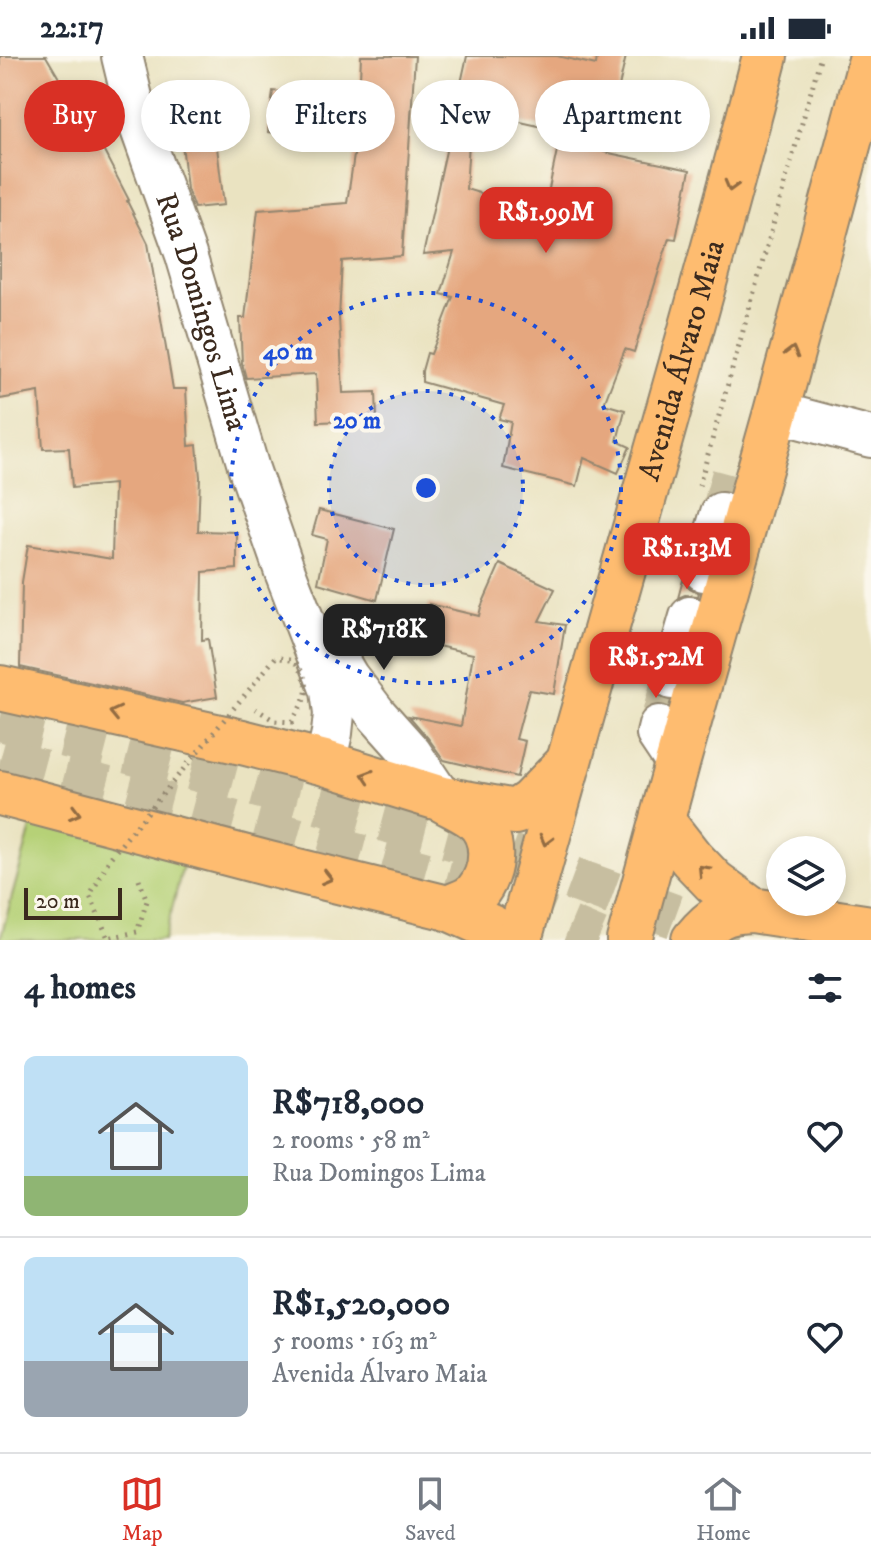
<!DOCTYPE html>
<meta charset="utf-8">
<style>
body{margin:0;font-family:"IM FELL DW Pica",serif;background:#f2f2f3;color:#1f2937;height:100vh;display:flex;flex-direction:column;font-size:30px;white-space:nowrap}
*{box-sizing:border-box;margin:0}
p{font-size:26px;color:#747a83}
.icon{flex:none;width:44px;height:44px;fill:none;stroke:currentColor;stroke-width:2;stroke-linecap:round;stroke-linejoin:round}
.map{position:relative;height:884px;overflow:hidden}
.drawer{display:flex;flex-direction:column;background:#fff;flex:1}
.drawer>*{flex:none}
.top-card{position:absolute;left:24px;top:24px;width:824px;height:72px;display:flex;gap:16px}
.buttons{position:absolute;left:766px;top:780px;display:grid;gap:16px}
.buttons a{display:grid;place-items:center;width:80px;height:80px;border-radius:50%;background:#fff;box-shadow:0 4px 12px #0003;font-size:40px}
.scale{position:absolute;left:24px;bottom:20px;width:98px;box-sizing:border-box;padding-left:8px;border:4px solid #3b2a1e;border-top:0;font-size:22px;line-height:28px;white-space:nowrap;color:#3b2a1e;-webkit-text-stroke:6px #fbf7ec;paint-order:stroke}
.price{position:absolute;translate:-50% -68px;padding:0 18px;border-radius:16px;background:#d93025;color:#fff;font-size:26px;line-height:52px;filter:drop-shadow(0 2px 4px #0008)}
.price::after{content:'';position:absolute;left:50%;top:48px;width:24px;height:18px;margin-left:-12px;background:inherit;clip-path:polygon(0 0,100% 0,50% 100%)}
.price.current{background:#222;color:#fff}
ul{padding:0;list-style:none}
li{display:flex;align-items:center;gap:24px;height:200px;padding:0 24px}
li+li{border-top:2px solid #e0e1e3}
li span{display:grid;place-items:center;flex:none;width:224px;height:160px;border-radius:12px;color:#555}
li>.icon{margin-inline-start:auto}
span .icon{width:96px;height:96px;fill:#fffc;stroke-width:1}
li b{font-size:34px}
h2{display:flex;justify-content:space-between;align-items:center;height:96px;padding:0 24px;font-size:34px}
.pill{padding:0 28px;border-radius:36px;background:#fff;box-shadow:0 4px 12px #0003;font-size:28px;line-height:72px}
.pill.current{background:#d93025;color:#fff}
.status{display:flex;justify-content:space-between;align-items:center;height:56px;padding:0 40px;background:#fff;direction:ltr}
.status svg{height:22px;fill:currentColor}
.menu{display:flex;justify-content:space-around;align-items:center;height:112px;border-top:2px solid #e0e1e3;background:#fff;font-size:22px;color:#747a83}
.menu a{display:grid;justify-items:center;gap:4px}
.menu .current{color:#d93025}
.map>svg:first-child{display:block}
.green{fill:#b6d177;stroke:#787e4a;stroke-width:2}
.building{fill:#e5a77f;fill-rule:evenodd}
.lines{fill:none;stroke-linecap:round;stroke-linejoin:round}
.minor-tunnel{stroke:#c7bea0;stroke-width:40;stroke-dasharray:40 20;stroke-linecap:butt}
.major-tunnel{stroke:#c7bea0;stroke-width:44;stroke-dasharray:44 22;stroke-linecap:butt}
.minor-casing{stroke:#928670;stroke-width:44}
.major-casing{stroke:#928670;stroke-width:48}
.path{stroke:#928670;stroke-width:5;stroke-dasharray:2 6;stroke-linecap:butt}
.minor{stroke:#fff;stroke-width:40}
.major{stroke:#febc70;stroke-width:44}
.path-bridge{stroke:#928670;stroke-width:5;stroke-dasharray:2 6;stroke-linecap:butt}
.oneway{stroke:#936c43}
.ring{fill:none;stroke:#1d4ed8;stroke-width:4;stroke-dasharray:4 8}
.labels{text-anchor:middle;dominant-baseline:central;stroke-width:8;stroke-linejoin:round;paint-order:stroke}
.street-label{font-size:30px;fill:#3b2a1e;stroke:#fbf7ec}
.centre{fill:#1d4ed8;stroke:#fbf7ec;stroke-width:4}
.ring-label{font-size:24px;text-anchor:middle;font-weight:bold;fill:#1d4ed8;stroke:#fbf7ec;stroke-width:8;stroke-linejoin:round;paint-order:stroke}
</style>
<div class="status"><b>22:17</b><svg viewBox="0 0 49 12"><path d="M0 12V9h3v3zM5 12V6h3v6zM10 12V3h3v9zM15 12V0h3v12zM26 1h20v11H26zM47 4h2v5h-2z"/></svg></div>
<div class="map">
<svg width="871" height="884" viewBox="0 0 871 884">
<rect width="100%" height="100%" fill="#fbf7ec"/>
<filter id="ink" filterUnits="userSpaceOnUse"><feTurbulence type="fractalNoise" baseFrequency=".0125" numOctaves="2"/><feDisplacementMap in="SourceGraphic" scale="16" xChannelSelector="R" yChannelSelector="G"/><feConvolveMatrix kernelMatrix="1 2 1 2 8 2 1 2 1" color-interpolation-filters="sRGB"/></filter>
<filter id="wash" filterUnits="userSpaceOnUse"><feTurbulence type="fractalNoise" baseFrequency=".006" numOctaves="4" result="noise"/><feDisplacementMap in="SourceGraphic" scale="32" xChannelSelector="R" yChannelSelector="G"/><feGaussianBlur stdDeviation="1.8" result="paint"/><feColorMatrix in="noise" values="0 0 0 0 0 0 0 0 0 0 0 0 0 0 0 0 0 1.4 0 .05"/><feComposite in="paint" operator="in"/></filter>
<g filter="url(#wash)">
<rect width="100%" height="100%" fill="#eae3c1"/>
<polygon class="green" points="35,757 185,802 164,884 0,884"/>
<g id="blocks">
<g class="building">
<polygon points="0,0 46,0 83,63 86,61 129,144 127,145 148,187 173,333 186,333 189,390 197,389 200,421 198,475 237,476 237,513 203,516 202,584 208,583 217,641 182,647 20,611 22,526 28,489 112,503 114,428 72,432 69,392 43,393 39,336 0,343"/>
<polygon points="361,0 415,0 402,200 342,205 339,262 343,337 376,336 377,364 318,366 316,318 246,322 242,307 240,262 245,262 258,154 347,147 356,86 268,76 273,35 359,45"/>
<path d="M467 0H557L596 9 597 0H626L604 96 690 114 676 183 669 182 634 296 625 293 604 348 625 354 617 385 630 391 618 417 584 402 577 430 503 412 511 366 499 363 504 349 422 326V315L427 297 431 298 453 241 441 238 454 196 423 199ZM471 55 561 75 544 157 466 133Z"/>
<polygon points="216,83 224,149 194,152 187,133 182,87"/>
<polygon points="319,454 394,473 377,544 318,527 327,483 312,479"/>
<polygon points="500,508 555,533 539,565 565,569 554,638 529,634 516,683 525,685 517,721 444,704 428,682 409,660 461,670 473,598 420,586 429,548 479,560 481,551"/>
<polygon points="683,524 688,531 699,537 698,540 685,539 678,542"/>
<polygon points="652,632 656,639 669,645 668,649 653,648 646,652"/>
</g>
</g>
</g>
<g filter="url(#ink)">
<use href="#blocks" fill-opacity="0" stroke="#928670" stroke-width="2"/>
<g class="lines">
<g class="minor-tunnel">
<polyline points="721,457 732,417"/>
<polyline points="659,670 672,623"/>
</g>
<g class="major-tunnel">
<polyline points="0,663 180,709 485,791 740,884"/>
<polyline points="0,704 468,829 598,884"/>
</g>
<g class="minor-casing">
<g id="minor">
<path id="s1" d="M122 0 137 62 186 199 249 413 284 513 331 635 334 658 332 677 325 707"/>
<polyline points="776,356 871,381"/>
<polyline points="704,515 721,457"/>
<polyline points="329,589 348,621 377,659 411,697 442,743"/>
<polyline points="672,623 690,561"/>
<polyline points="659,670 657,678 677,708"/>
</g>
</g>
<g class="major-casing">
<g id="major">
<polyline points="0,632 242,686 325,707 442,743 515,756 530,746 565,710"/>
<polyline points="0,737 269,808 448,852 493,872 504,884"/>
<path d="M445 745C454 750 465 755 473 761 497 779 494 816 476 837 470 844 457 848 448 852"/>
<polyline points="662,765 691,802 714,826 752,854"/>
<path id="s2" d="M519 884C600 589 688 296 765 0"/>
<polyline points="629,884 677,708 776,356 871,4"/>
<path d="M694 884C713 861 723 855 752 854L871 872"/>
</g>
</g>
<polyline class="path" points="699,430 821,0"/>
<use href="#minor" class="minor"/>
<use href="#major" class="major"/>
<path class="path-bridge" d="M139 823 147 845 137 876 108 882 90 840 110 802 276 601 295 605C314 633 307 638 292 666L275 665 256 653"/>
</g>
<defs><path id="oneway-chevron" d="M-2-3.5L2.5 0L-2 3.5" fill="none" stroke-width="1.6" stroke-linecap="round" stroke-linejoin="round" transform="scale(2)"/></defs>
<g class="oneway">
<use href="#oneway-chevron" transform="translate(731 130) rotate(105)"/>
<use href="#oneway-chevron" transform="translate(792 296) rotate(-75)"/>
<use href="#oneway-chevron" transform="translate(115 657) rotate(-167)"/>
<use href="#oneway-chevron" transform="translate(367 720) rotate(-162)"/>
<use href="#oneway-chevron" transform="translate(75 757) rotate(15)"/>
<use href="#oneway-chevron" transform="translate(546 784) rotate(105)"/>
<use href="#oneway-chevron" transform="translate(703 814) rotate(-134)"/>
<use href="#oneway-chevron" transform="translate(327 822) rotate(14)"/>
</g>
</g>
<circle cx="426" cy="432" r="97" fill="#1d4ed8" fill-opacity=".12"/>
<g class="ring">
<circle cx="426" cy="432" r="97"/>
<circle cx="426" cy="432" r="195"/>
</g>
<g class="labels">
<g class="street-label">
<text stroke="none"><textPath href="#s1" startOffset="268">Rua Domingos Lima</textPath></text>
<text stroke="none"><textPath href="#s2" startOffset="602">Avenida Álvaro Maia</textPath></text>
</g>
</g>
<circle cx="426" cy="432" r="12" class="centre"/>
<g class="ring-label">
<text x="288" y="303">40 m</text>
<text x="357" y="372">20 m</text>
</g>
</svg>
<div class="buttons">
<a><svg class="icon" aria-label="layers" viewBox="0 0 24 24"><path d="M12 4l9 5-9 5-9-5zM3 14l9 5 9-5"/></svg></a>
</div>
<div class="scale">20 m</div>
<b class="price" style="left:546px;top:199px">R$1.99M</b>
<b class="price" style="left:687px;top:535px">R$1.13M</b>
<b class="price current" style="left:384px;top:616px">R$718K</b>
<b class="price" style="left:656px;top:644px">R$1.52M</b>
<div class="top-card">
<a class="pill current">Buy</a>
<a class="pill">Rent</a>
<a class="pill">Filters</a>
<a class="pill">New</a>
<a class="pill">Apartment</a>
</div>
</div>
<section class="drawer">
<h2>4 homes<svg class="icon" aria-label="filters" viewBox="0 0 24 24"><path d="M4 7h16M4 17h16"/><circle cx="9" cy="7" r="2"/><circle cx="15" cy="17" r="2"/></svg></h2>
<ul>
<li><span style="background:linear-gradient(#bfe0f5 75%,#8fb573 0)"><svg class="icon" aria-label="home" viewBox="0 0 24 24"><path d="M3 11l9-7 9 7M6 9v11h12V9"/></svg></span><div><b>R$718,000</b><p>2 rooms · 58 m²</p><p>Rua Domingos Lima</p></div><svg class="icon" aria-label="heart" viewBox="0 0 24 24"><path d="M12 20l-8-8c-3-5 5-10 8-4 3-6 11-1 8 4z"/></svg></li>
<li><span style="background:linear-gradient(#bfe0f5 65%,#9aa5b1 0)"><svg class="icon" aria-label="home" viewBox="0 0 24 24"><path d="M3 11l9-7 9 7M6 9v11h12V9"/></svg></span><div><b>R$1,520,000</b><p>5 rooms · 163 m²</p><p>Avenida Álvaro Maia</p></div><svg class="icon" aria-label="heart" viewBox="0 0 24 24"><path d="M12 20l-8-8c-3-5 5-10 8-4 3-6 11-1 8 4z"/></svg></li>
</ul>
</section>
<nav class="menu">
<a class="current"><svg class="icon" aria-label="map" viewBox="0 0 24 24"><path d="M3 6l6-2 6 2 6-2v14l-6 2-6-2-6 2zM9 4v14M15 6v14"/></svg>Map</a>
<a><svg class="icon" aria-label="saved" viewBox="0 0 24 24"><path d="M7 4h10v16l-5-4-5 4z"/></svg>Saved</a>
<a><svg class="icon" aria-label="home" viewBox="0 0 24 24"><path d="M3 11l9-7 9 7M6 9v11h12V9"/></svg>Home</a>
</nav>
